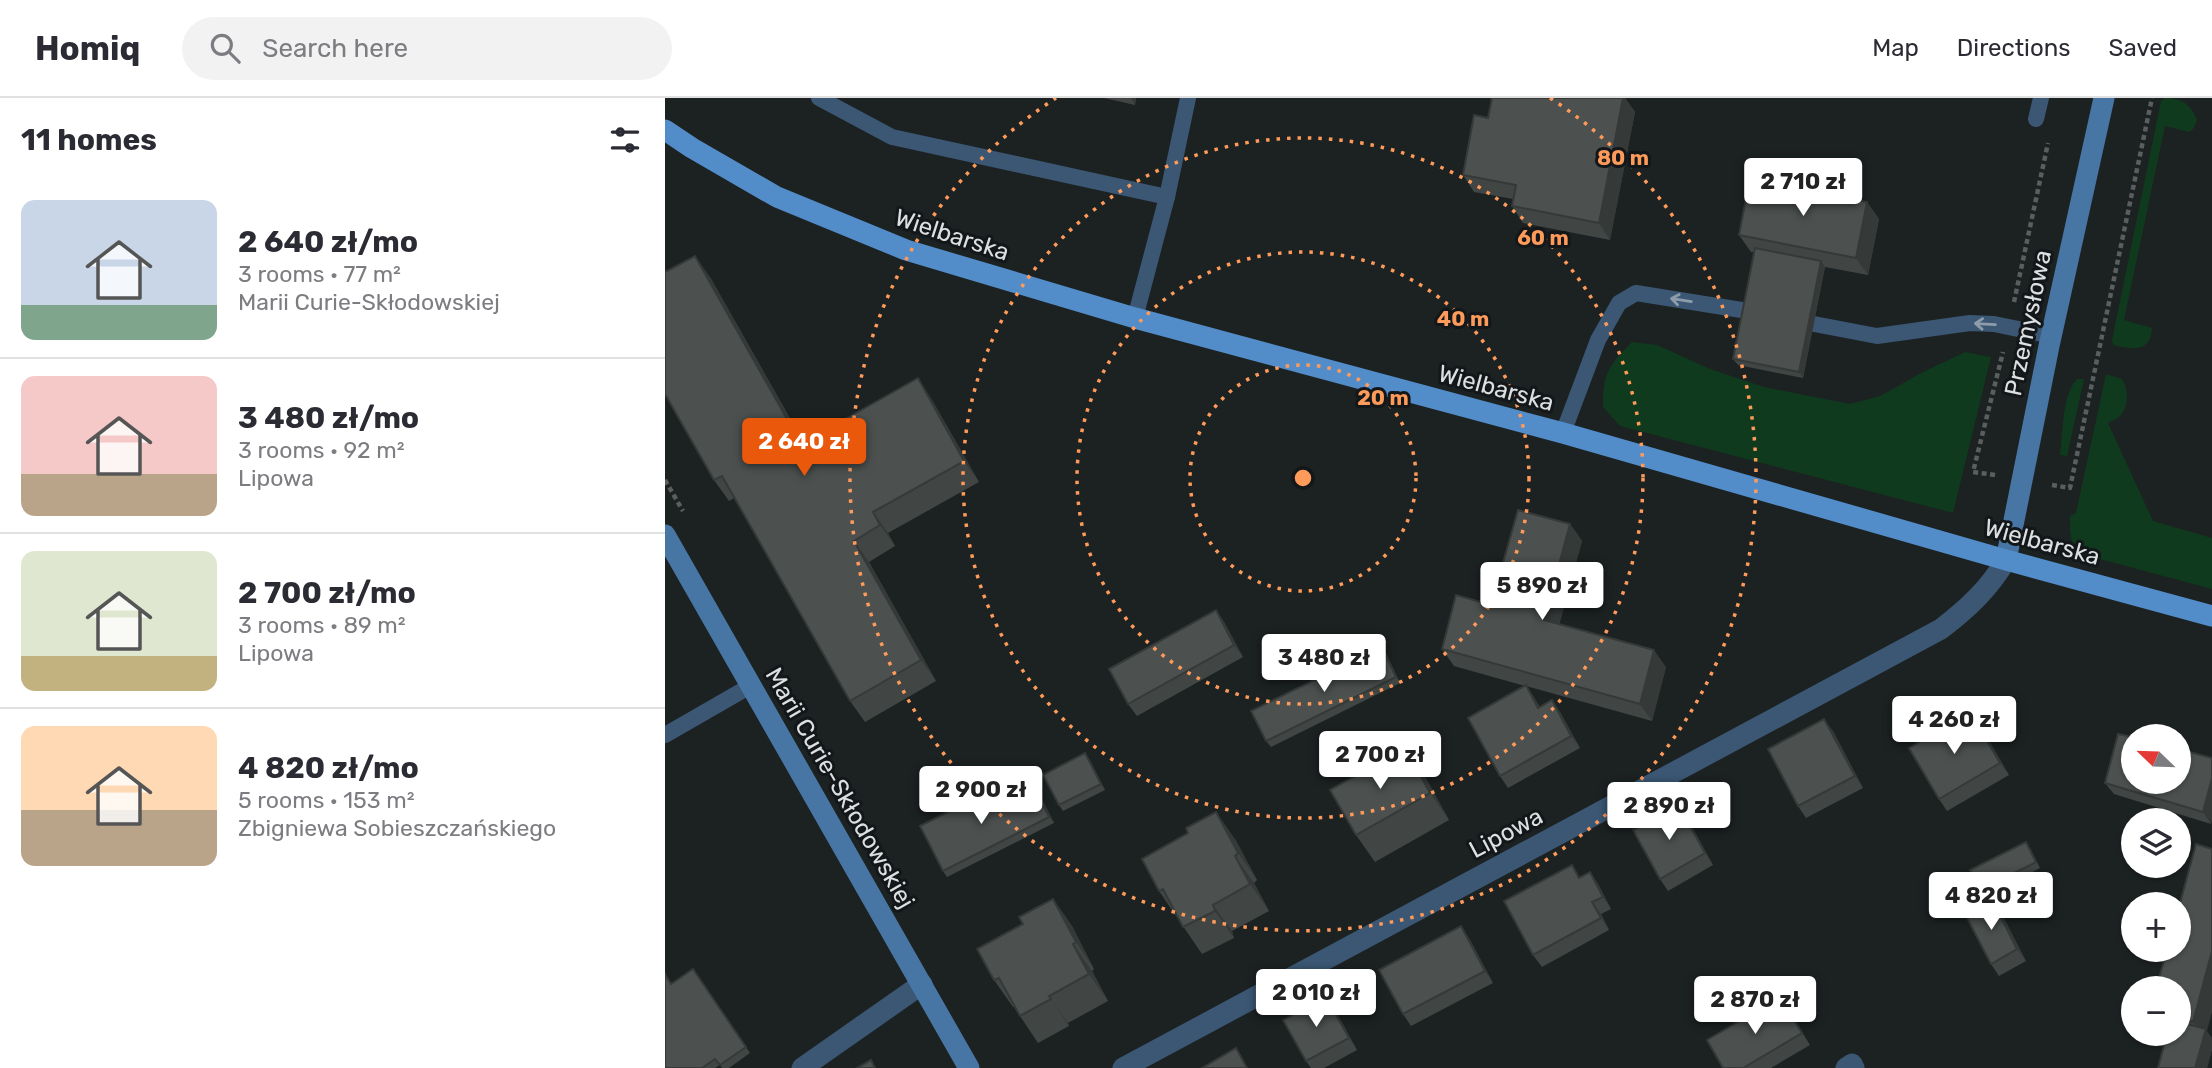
<!DOCTYPE html>
<meta charset="utf-8">
<style>
body{margin:0;font-family:Rubik,sans-serif;background:#f2f2f3;color:#2b2b33;height:100vh;display:flex;flex-direction:column;font-size:26px;white-space:nowrap}
*{box-sizing:border-box;margin:0}
p{font-size:23px;color:#7c7c81}
.icon{flex:none;width:38px;height:38px;fill:none;stroke:currentColor;stroke-width:2;stroke-linecap:round;stroke-linejoin:round}
.map{position:relative;flex:1;overflow:hidden}
.sheet{display:flex;flex-direction:column;background:#fff;width:665px}
.sheet>*{flex:none}
.needle{width:46px;rotate:293deg}
.controls{position:absolute;left:1456px;top:626px;display:grid;gap:14px}
.controls a{display:grid;place-items:center;width:70px;height:70px;border-radius:50%;background:#fff;box-shadow:0 2px 5px #0004;font-size:35px}
.price{position:absolute;translate:-50% -60px;padding:0 16px;border-radius:7px;background:#fff;color:#222;font-size:23px;line-height:46px;filter:drop-shadow(0 2px 4px #0008)}
.price::after{content:'';position:absolute;left:50%;top:42px;width:21px;height:16px;margin-left:-10px;background:inherit;clip-path:polygon(0 0,100% 0,50% 100%)}
.price.selected{background:#ea580c;color:#fff}
ul{padding:0;list-style:none}
li{display:flex;align-items:center;gap:21px;height:175px;padding:0 21px}
li+li{border-top:2px solid #e1e1e2}
li span{display:grid;place-items:center;flex:none;width:196px;height:140px;border-radius:14px;color:#555}
li>.icon{margin-inline-start:auto}
span .icon{width:84px;height:84px;fill:#fffc;stroke-width:1}
li b{font-size:30px}
h2{display:flex;justify-content:space-between;align-items:center;height:84px;padding:0 21px;font-size:30px}
header{display:flex;align-items:center;gap:42px;box-sizing:border-box;height:98px;padding:0 35px;background:#fff;border-bottom:2px solid #e1e1e2}
header strong{font-size:33px}
nav{display:flex;gap:38px;margin-inline-start:auto;font-size:24px}
.search{width:490px;height:63px;background:#f2f2f3;display:flex;align-items:center;gap:18px;box-sizing:border-box;padding:0 24px;border-radius:38px;color:#7c7c81;font-size:26px}
main{display:flex;flex:1;min-height:0}
.map>svg:first-child{display:block}
.green{fill:#103a1e}
.lines{fill:none;stroke-linecap:round;stroke-linejoin:round}
.path{stroke:#5a5e5f;stroke-width:4.5;stroke-dasharray:5 3.5;stroke-linecap:butt}
.lane{stroke:#3b5774;stroke-width:16}
.street{stroke:#3b5774;stroke-width:21}
.secondary{stroke:#4876a4;stroke-width:21}
.primary{stroke:#528dc9;stroke-width:21}
.wall{fill:#414645}
.shaded-wall{fill:#353938}
.building{fill:#4c5150;stroke:#353938;stroke-width:2}
.oneway{stroke:#8c9caa}
.ring{fill:none;stroke:#ff9b5a;stroke-width:3.5;stroke-dasharray:3.5 7}
.labels{text-anchor:middle;dominant-baseline:central;stroke-width:6;stroke-linejoin:round;paint-order:stroke}
.street-label{font-size:24px;fill:#dde0e1;stroke:#131719}
.centre{fill:#ff9b5a;stroke:#131719;stroke-width:3.5}
.ring-label{font-size:21px;text-anchor:middle;font-weight:bold;fill:#ff9b5a;stroke:#131719;stroke-width:6;stroke-linejoin:round;paint-order:stroke}
</style>
<header>
<strong>Homiq</strong>
<div class="search"><svg class="icon" aria-label="search" viewBox="0 0 24 24"><circle cx="10" cy="10" r="6"/><path d="M15 15l6 6"/></svg>Search here</div>
<nav><a>Map</a><a>Directions</a><a>Saved</a></nav>
</header>
<main>
<section class="sheet">
<h2>11 homes<svg class="icon" aria-label="filters" viewBox="0 0 24 24"><path d="M4 7h16M4 17h16"/><circle cx="9" cy="7" r="2"/><circle cx="15" cy="17" r="2"/></svg></h2>
<ul>
<li><span style="background:linear-gradient(#c9d6e8 75%,#7fa58c 0)"><svg class="icon" aria-label="home" viewBox="0 0 24 24"><path d="M3 11l9-7 9 7M6 9v11h12V9"/></svg></span><div><b>2 640 zł/mo</b><p>3 rooms · 77 m²</p><p>Marii Curie-Skłodowskiej</p></div></li>
<li><span style="background:linear-gradient(#f6c9c9 70%,#b9a48a 0)"><svg class="icon" aria-label="home" viewBox="0 0 24 24"><path d="M3 11l9-7 9 7M6 9v11h12V9"/></svg></span><div><b>3 480 zł/mo</b><p>3 rooms · 92 m²</p><p>Lipowa</p></div></li>
<li><span style="background:linear-gradient(#dfe7d0 75%,#c2b280 0)"><svg class="icon" aria-label="home" viewBox="0 0 24 24"><path d="M3 11l9-7 9 7M6 9v11h12V9"/></svg></span><div><b>2 700 zł/mo</b><p>3 rooms · 89 m²</p><p>Lipowa</p></div></li>
<li><span style="background:linear-gradient(#ffd9b3 60%,#b9a48a 0)"><svg class="icon" aria-label="home" viewBox="0 0 24 24"><path d="M3 11l9-7 9 7M6 9v11h12V9"/></svg></span><div><b>4 820 zł/mo</b><p>5 rooms · 153 m²</p><p>Zbigniewa Sobieszczańskiego</p></div></li>
</ul>
</section>
<div class="map">
<svg width="1547" height="970" viewBox="0 0 1547 970">
<rect width="100%" height="100%" fill="#1c2122"/>
<g class="green">
<path d="M1500 0C1516 0 1526 6 1532 22L1529 30 1524 34 1500 28 1459 222 1487 230C1485 256 1467 251 1448 247L1447 242 1496 3Z"/>
<path d="M967 244 992 247 1045 271 1099 289 1185 306 1215 298 1256 275 1300 254 1326 259 1288 415 955 328 938 309C938 275 943 268 967 244Z"/>
<path d="M1441 276 1457 281C1464 291 1464 311 1454 319 1450 322 1446 323 1443 325L1488 423 1547 440V491L1416 456 1408 451 1405 433V418L1411 415Z"/>
<path d="M1412 281H1419L1402 358 1395 357C1398 336 1397 296 1412 281Z"/>
</g>
<g class="lines">
<g class="path">
<polyline points="1349,204 1383,45"/>
<polyline points="1330,377 1308,374 1338,254"/>
<polyline points="0,382 18,413"/>
<polyline points="1387,387 1405,390 1487,0"/>
</g>
<g class="lane">
<polyline points="154,0 227,39 502,99 470,220"/>
<polyline points="1371,21 1376,0"/>
<polyline points="502,99 523,0"/>
<polyline points="1149,226 1212,238 1305,225 1329,226 1387,238"/>
<polyline points="898,335 933,242 954,205 971,195 1083,213"/>
<polyline points="0,637 87,587"/>
</g>
<g class="street">
<polyline points="137,970 257,886"/>
<path d="M458 970 1276 531C1302 511 1324 491 1341 462"/>
<polyline points="1181,970 1187,966 1189,970"/>
</g>
<g class="secondary">
<polyline points="0,437 304,970"/>
<polyline points="1341,462 1384,248 1439,0"/>
</g>
<polyline class="primary" points="0,32 27,50 112,99 241,152 470,220 898,335 1341,462 1547,518"/>
</g>
<g class="wall">
<polygon points="439,0 471,0 470,7"/>
<polygon points="827,0 960,0 970,14 945,142 858,125 847,108 848,101 809,94 798,77 823,20"/>
<polygon points="1202,104 1214,121 1203,177 1160,169 1138,280 1073,267 1068,261 1089,154 1086,154 1074,137"/>
<polygon points="45,179 139,345 267,302 314,384 223,435 230,448 204,464 271,583 200,624 185,603 69,400 64,403 49,382"/>
<polygon points="905,426 917,443 894,526 1001,569 987,623 861,588 875,609 895,614 915,650 843,690 835,678 860,588 789,568 777,551 826,507"/>
<polygon points="551,512 559,524 578,559 472,618 463,606"/>
<polygon points="721,555 735,585 606,649 601,643"/>
<polygon points="1305,614 1314,626 1344,677 1282,713 1274,701"/>
<polygon points="1168,633 1198,690 1141,720 1133,708"/>
<polygon points="420,655 440,692 398,713 394,707"/>
<polygon points="1547,660 1546,726 1449,696 1440,685"/>
<polygon points="759,677 784,722 710,764 691,737"/>
<polygon points="322,694 330,708 374,695 389,725 282,779 278,773"/>
<polygon points="1022,720 1048,767 1003,793 995,781"/>
<polygon points="570,741 592,782 589,785 604,813 567,833 569,840 537,856 494,793"/>
<polygon points="1365,750 1375,770 1320,799 1316,792"/>
<polygon points="925,774 933,786 946,811 936,816 944,832 877,869 868,857 915,779"/>
<polygon points="388,801 407,828 429,871 427,873 443,903 403,925 404,928 373,945 349,909 348,909 329,882 358,826"/>
<polygon points="1327,802 1335,813 1361,863 1334,878 1326,866"/>
<polygon points="804,840 828,885 746,928 738,916"/>
<polygon points="28,871 85,955 64,970 57,970 55,967 50,970 0,970 7,886"/>
<polygon points="1514,891 1542,933 1547,951 1542,970 1493,970 1514,936"/>
<polygon points="661,899 669,910 692,952 659,970 646,970 641,963"/>
<polygon points="1115,899 1145,947 1106,970 1058,970"/>
</g>
<g class="shaded-wall">
<polygon points="466,0 471,0 470,7"/>
<polygon points="958,0 960,0 970,14 945,142 934,125"/>
<polygon points="1202,104 1214,121 1203,177 1191,160"/>
<polygon points="30,158 45,179 151,367 136,346"/>
<polygon points="1156,163 1160,169 1138,280 1134,274"/>
<polygon points="253,280 267,302 314,384 299,363"/>
<polygon points="208,414 223,435 230,448 215,427"/>
<polygon points="905,426 917,443 891,539 879,522"/>
<polygon points="189,443 204,464 271,583 256,562"/>
<polygon points="551,512 559,524 578,559 569,547"/>
<polygon points="717,549 721,555 735,585 731,579"/>
<polygon points="989,552 1001,569 987,623 975,606"/>
<polygon points="861,587 869,599 882,622 873,610"/>
<polygon points="887,602 895,614 915,650 906,638"/>
<polygon points="1305,614 1314,626 1344,677 1335,665"/>
<polygon points="1159,621 1168,633 1198,690 1190,678"/>
<polygon points="740,650 759,677 784,722 765,695"/>
<polygon points="420,655 425,662 440,692 436,686"/>
<polygon points="1547,680 1547,723 1546,726 1538,714"/>
<polygon points="369,688 374,695 389,725 384,719"/>
<polygon points="1014,708 1022,720 1048,767 1040,755"/>
<polygon points="551,714 570,741 592,782 573,755"/>
<polygon points="570,758 589,785 604,813 585,786"/>
<polygon points="925,774 933,786 946,811 938,799"/>
<polygon points="388,801 407,828 429,871 411,844"/>
<polygon points="1327,802 1335,813 1361,863 1352,851"/>
<polygon points="927,804 936,816 944,832 936,820"/>
<polygon points="548,807 567,833 569,840 550,813"/>
<polygon points="796,828 804,840 828,885 820,873"/>
<polygon points="408,846 427,873 443,903 424,876"/>
<polygon points="1547,853 1547,914 1542,933 1547,940 1547,951 1542,970 1530,970 1539,939 1528,924"/>
<polygon points="384,898 403,925 404,928"/>
<polygon points="661,899 669,910 692,952 684,940"/>
<polygon points="1115,899 1124,911 1145,947 1137,935"/>
</g>
<g class="building">
<polygon points="827,0 958,0 934,125 847,108 851,87 798,77 809,17 823,20"/>
<polygon points="1085,80 1202,104 1191,160 1074,137"/>
<polygon points="1090,150 1156,163 1134,274 1068,261"/>
<polygon points="30,158 136,346 253,280 299,363 208,414 215,427 189,443 256,562 185,603 57,378 49,382 0,296 0,174"/>
<polygon points="853,412 905,426 879,522 989,552 975,606 777,551 791,497 826,507"/>
<polygon points="551,512 569,547 463,606 444,571"/>
<polygon points="717,549 731,579 601,643 586,613"/>
<polygon points="861,587 873,610 887,602 906,638 835,678 803,620"/>
<polygon points="1305,614 1335,665 1274,701 1244,650"/>
<polygon points="1159,621 1190,678 1133,708 1103,651"/>
<polygon points="1453,636 1468,639 1468,684 1514,684 1514,651 1547,660 1547,680 1538,714 1440,685"/>
<polygon points="740,650 765,695 691,737 665,692"/>
<polygon points="420,655 436,686 394,707 378,677"/>
<polygon points="369,688 384,719 278,773 255,728 322,694 329,709"/>
<polygon points="1014,708 1040,755 995,781 968,732"/>
<polygon points="551,714 573,755 570,758 585,786 548,807 550,813 518,829 498,791 494,793 477,761 523,735 521,730"/>
<polygon points="1361,744 1371,764 1316,792 1305,772"/>
<polygon points="1531,746 1547,751 1547,853 1528,924 1514,920 1514,891 1491,891 1502,852 1514,852 1514,809"/>
<polygon points="907,767 914,780 925,774 938,799 927,804 936,820 868,857 839,803"/>
<polygon points="388,801 411,844 408,846 424,876 384,898 386,901 355,918 334,880 329,882 312,851 358,826 354,819"/>
<polygon points="1327,802 1352,851 1326,866 1300,816"/>
<polygon points="796,828 820,873 738,916 714,872"/>
<polygon points="28,871 81,949 55,967 50,961 37,970 0,970 0,876 6,886"/>
<polygon points="661,899 684,940 641,963 618,922"/>
<polygon points="1115,899 1137,935 1078,970 1058,970 1042,942"/>
<polygon points="1514,924 1541,931 1530,970 1493,970 1502,936 1514,936"/>
<polygon points="571,950 582,970 537,970"/>
<polygon points="206,962 210,970 192,970"/>
</g>
<defs><path id="oneway-shaft" d="M-6 0H5M1.5-3L5.5 0L1.5 3" fill="none" stroke-width="1.6" stroke-linecap="round" stroke-linejoin="round" transform="scale(1.75)"/></defs>
<g class="oneway">
<use href="#oneway-shaft" transform="translate(1016 202) rotate(-171)"/>
<use href="#oneway-shaft" transform="translate(1320 226) rotate(-177)"/>
</g>
<g class="ring">
<circle cx="638" cy="380" r="113"/>
<circle cx="638" cy="380" r="226"/>
<circle cx="638" cy="380" r="340"/>
<path d="M885 0A453 453 0 1 1 391 0"/>
</g>
<g class="labels">
<g class="street-label">
<text transform="translate(287 137) rotate(18)">Wielbarska</text>
<text transform="translate(1363 225) rotate(-78)">Przemysłowa</text>
<text transform="translate(831 290) rotate(15)">Wielbarska</text>
<text transform="translate(1377 444) rotate(15)">Wielbarska</text>
<text transform="translate(175 690) rotate(60)">Marii Curie-Skłodowskiej</text>
<text transform="translate(841 735) rotate(-28)">Lipowa</text>
</g>
</g>
<circle cx="638" cy="380" r="10" class="centre"/>
<g class="ring-label">
<text x="958" y="67">80 m</text>
<text x="878" y="147">60 m</text>
<text x="798" y="228">40 m</text>
<text x="718" y="307">20 m</text>
</g>
</svg>
<div class="controls">
<a><svg class="needle" viewBox="-14 -14 28 28"><path d="M0-13l5 13h-10z" fill="#e53935"/><path d="M0 13l5-13h-10z" fill="#7c7c81"/></svg></a>
<a><svg class="icon" aria-label="layers" viewBox="0 0 24 24"><path d="M12 4l9 5-9 5-9-5zM3 14l9 5 9-5"/></svg></a>
<a>+</a>
<a>−</a>
</div>
<b class="price" style="left:1138px;top:120px">2 710 zł</b>
<b class="price selected" style="left:139px;top:380px">2 640 zł</b>
<b class="price" style="left:877px;top:524px">5 890 zł</b>
<b class="price" style="left:659px;top:596px">3 480 zł</b>
<b class="price" style="left:1289px;top:658px">4 260 zł</b>
<b class="price" style="left:715px;top:693px">2 700 zł</b>
<b class="price" style="left:316px;top:728px">2 900 zł</b>
<b class="price" style="left:1004px;top:744px">2 890 zł</b>
<b class="price" style="left:1326px;top:834px">4 820 zł</b>
<b class="price" style="left:651px;top:931px">2 010 zł</b>
<b class="price" style="left:1090px;top:938px">2 870 zł</b>
</div>
</main>
